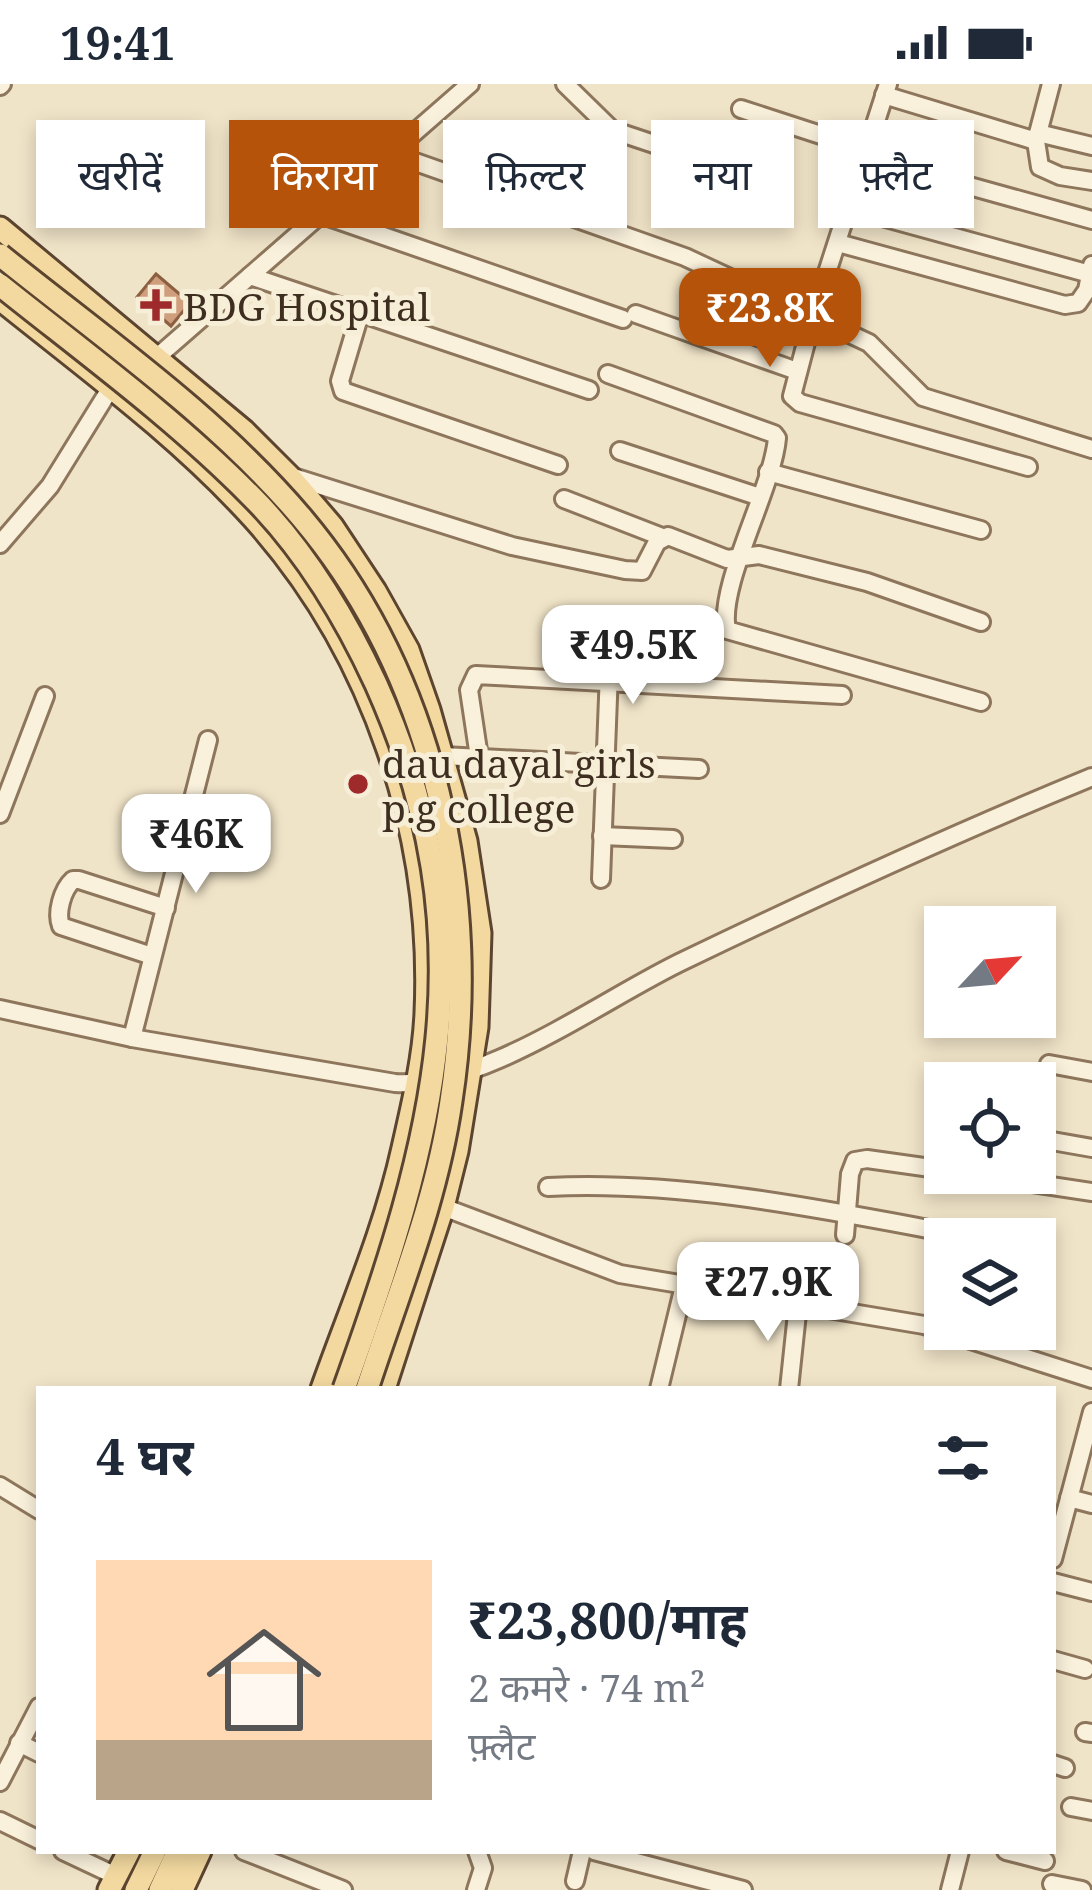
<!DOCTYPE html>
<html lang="hi">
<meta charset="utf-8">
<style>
body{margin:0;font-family:"Noto Serif","Noto Sans Devanagari",serif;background:#f2f2f3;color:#1f2937;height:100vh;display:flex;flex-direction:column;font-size:45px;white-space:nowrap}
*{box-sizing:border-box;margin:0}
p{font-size:39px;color:#747a83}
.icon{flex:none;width:66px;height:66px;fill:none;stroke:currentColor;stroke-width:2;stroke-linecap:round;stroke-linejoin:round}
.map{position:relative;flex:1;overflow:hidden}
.side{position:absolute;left:36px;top:1302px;width:1020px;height:468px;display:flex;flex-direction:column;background:#fff;border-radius:0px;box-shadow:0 6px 18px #0003}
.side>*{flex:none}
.hud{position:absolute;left:36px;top:36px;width:1020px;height:108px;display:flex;gap:24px}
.needle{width:78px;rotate:64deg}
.buttons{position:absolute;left:924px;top:822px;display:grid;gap:24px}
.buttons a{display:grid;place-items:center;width:132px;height:132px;border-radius:0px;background:#fff;box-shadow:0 6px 18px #0003;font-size:60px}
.price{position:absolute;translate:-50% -102px;padding:0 27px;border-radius:24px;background:#fff;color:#222;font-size:39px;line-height:78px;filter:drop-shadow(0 3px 6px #0008)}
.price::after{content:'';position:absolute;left:50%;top:72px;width:36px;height:27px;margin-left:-18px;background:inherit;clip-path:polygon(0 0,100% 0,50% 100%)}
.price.current{background:#b45309;color:#fff}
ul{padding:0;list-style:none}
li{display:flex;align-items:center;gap:36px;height:300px;padding:0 60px}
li+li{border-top:3px solid #e0e1e3}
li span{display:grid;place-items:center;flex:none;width:336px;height:240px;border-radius:0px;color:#555}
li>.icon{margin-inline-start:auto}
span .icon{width:144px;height:144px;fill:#fffc;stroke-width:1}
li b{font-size:51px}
h2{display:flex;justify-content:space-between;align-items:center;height:144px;padding:0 60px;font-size:51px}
.tag{padding:0 42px;border-radius:0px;background:#fff;box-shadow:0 6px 18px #0003;font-size:42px;line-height:108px}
.tag.current{background:#b45309;color:#fff}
.status{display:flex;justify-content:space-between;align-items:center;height:84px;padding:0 60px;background:#fff;direction:ltr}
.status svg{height:33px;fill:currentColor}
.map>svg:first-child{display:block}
.building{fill:#cf9f7d;stroke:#8d5f41;stroke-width:3}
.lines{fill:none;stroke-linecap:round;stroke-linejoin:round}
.minor-casing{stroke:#8d765c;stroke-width:22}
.major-casing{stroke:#5b4430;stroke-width:27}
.minor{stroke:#faf1dc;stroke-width:16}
.major{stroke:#f3d9a0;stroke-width:21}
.major-bridge-casing{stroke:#5b4430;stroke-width:27;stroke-linecap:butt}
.major-bridge{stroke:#f3d9a0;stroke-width:21}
.poi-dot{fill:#9e2a2b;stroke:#f7eed8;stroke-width:4.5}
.labels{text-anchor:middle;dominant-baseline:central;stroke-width:10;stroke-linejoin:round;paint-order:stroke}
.poi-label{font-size:39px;fill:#3d2e20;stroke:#f7eed8;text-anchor:start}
</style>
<div class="status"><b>19:41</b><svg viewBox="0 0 49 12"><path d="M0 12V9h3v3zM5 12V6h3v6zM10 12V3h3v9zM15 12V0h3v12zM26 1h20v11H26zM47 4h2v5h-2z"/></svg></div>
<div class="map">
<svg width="1092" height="1806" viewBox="0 0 1092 1806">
<rect width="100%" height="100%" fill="#f0e4c8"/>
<polygon class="building" points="156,190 190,219 171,242 137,213"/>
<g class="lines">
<g class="minor-casing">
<g id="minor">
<polyline points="565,0 612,46 702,76"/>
<polyline points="888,0 813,232 792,312 800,319 1028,383"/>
<polyline points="1051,0 1036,57 1040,83 1060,92 1092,97"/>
<polyline points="0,2 2,0"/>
<polyline points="884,11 1036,57"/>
<polyline points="741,25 867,66"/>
<polyline points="1038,49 1092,62"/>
<polyline points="390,69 685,173 869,259 923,313 1092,365"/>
<polyline points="865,73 1092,136"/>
<polyline points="849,124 1090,190"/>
<polyline points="320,130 623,235"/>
<polyline points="838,159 1065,221 1078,219 1087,206 1092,181"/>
<polyline points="250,192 589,306"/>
<polyline points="360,230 340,297 343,307 558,381"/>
<polyline points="636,230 797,287"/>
<polyline points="156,274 470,0"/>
<path d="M608 290 774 350 777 354C773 404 717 502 727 546L981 618"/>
<polyline points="620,367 760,413"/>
<polyline points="768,388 981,446"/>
<polyline points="290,392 512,462 625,486 642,487 657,458 668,452 727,475 759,471 867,498 981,538"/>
<polyline points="564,415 662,453"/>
<polyline points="0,460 50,402 110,305"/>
<polyline points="443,672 699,685"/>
<polyline points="479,673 469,606 476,591 842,611"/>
<polyline points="0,730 45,612"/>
<polyline points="602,752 673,755"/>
<polyline points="601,795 610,562"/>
<path d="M152 872 61 842C56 829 62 806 73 796H79L166 824"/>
<path d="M0 925 132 954 395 999C484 1005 604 914 685 876 818 812 955 749 1092 693"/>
<polyline points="132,954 208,656"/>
<polyline points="1049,980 1092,988"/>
<polyline points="1035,1054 1092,1064"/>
<polyline points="965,1089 1092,1108"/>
<path d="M548 1103C690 1096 834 1128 972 1153"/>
<polyline points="443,1123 620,1190 924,1241 1092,1295"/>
<polyline points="845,1151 850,1090 855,1077 867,1075 945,1086"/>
<polyline points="659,1305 684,1202"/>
<polyline points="789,1305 798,1220"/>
<polyline points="0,1402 39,1426"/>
<polyline points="1069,1414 1092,1420"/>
<polyline points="1053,1475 1092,1328"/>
<polyline points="1053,1498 1092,1508"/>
<polyline points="1053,1576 1085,1585"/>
<polyline points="1085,1648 1092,1649"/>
<polyline points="19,1659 39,1669"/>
<polyline points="1053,1680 1065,1684"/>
<polyline points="0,1698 39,1623"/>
<polyline points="1071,1723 1092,1727"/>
<polyline points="0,1737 39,1756"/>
<polyline points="63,1767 116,1792"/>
<polyline points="244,1767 343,1806"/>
<polyline points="594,1767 743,1806"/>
<polyline points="1006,1767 1045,1777"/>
<polyline points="575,1797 582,1767"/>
<polyline points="1052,1800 1082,1806"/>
<polyline points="476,1806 483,1784 477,1767"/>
<polyline points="950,1806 960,1767"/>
</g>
</g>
<g class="major-casing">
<g id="major">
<polyline points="0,144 244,347 289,392 332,442 375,507 408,566 429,626 466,757 480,849 477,943 457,1067 443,1123 384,1305"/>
<path d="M0 215C87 285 179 352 254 435 374 569 434 751 426 929 424 974 413 1020 403 1064 385 1146 350 1226 322 1305"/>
<polyline points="109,1806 129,1767"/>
<polyline points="136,1806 155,1767"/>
<polyline points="160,1806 178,1767"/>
<polyline points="182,1806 200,1767"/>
</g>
</g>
<use href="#minor" class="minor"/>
<use href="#major" class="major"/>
<g class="major-bridge-casing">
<g id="major-bridge">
<path d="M0 171C103 254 216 332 302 434 436 593 482 815 451 1017 437 1116 398 1210 367 1305"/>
<path d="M0 201C85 269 174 334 251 412 303 464 345 533 376 600 491 856 434 1055 344 1305"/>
</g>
</g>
<use href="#major-bridge" class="major-bridge"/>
</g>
<g class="poi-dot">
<path d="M150 203h12v12h12v12h-12v12h-12v-12h-12v-12h12z"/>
<circle cx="358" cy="700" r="12"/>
</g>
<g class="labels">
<g class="poi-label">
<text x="183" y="221">BDG Hospital</text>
<text x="382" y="678">dau dayal girls<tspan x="382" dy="45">p.g college</tspan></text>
</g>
</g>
</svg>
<div class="buttons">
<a><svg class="needle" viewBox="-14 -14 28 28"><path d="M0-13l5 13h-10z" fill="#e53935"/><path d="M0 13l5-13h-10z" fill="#747a83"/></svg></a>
<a><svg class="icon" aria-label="locate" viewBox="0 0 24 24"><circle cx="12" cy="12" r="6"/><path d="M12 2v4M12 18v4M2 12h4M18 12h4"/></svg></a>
<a><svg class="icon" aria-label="layers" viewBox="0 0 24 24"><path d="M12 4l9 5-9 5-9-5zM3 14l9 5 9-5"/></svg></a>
</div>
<b class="price current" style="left:770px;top:286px">₹23.8K</b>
<b class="price" style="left:633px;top:623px">₹49.5K</b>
<b class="price" style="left:196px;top:812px">₹46K</b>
<b class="price" style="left:768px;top:1260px">₹27.9K</b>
<div class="hud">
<a class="tag">खरीदें</a>
<a class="tag current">किराया</a>
<a class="tag">फ़िल्टर</a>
<a class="tag">नया</a>
<a class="tag">फ़्लैट</a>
</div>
<section class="side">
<h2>4 घर<svg class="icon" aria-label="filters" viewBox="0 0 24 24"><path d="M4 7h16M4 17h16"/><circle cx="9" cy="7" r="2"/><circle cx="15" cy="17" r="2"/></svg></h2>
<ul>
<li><span style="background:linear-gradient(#ffd9b3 75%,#b9a48a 0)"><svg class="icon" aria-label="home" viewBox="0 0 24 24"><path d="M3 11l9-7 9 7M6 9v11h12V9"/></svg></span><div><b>₹23,800/माह</b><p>2 कमरे · 74 m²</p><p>फ़्लैट</p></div></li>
</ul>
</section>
</div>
